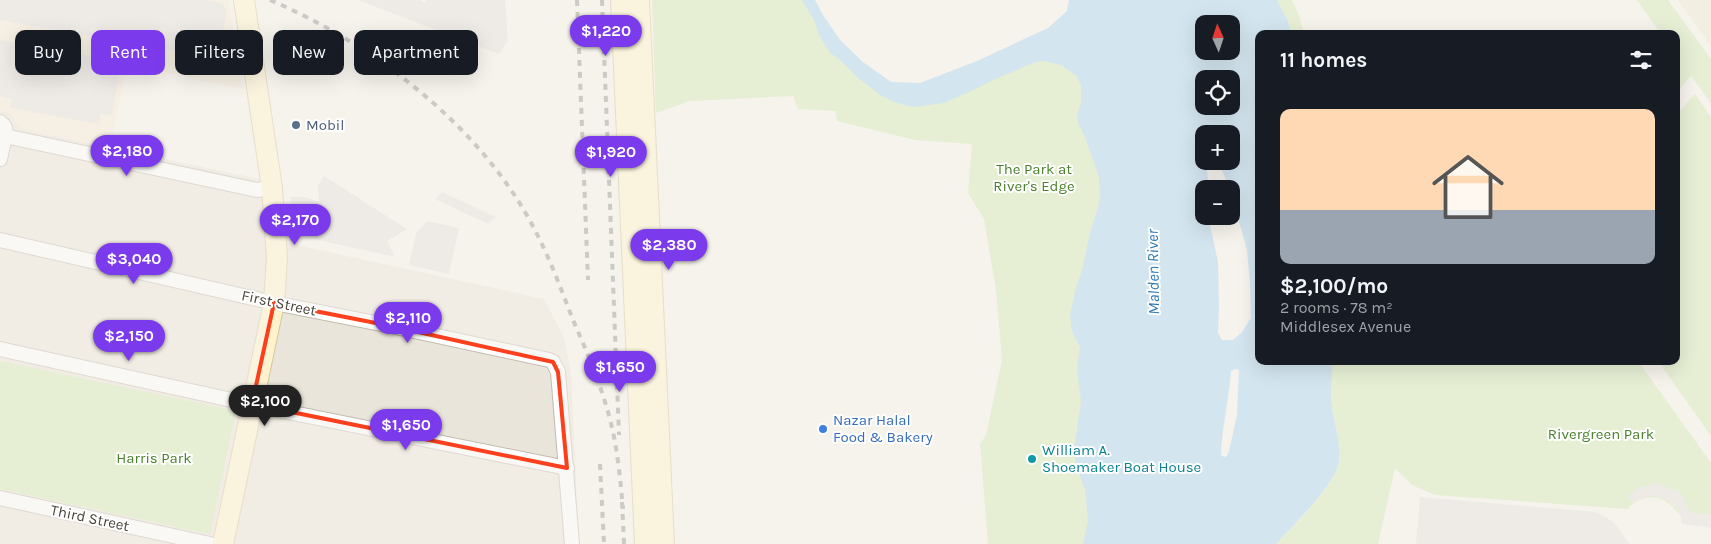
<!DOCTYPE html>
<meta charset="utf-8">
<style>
body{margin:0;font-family:Karla,sans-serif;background:#242831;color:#f1f3f6;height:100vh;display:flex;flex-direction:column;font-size:19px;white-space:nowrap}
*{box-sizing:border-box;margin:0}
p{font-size:16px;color:#9ea1a6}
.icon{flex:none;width:28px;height:28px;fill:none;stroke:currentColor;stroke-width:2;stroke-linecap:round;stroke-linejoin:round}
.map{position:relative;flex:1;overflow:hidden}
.sheet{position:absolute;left:1255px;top:30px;width:425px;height:335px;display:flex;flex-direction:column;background:#171b24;border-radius:10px;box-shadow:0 5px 20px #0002}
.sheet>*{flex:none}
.guide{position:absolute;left:15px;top:30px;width:475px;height:45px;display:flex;gap:10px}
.needle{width:32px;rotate:357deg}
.buttons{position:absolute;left:1195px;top:15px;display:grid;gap:10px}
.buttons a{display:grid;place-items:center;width:45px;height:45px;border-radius:10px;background:#171b24;box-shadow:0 5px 20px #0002;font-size:25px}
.price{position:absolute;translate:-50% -42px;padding:0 11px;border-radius:18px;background:#7c3aed;color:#fff;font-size:16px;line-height:32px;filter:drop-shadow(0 1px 2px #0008)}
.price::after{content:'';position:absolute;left:50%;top:30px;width:15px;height:11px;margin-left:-8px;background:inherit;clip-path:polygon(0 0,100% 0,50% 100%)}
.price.on{background:#222;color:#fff}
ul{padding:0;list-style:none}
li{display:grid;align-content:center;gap:10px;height:265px;padding:0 25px}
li+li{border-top:1px solid #363941}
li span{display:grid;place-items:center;height:155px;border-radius:10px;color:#555}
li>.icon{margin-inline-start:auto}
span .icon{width:90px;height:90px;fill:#fffc;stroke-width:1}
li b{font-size:21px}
h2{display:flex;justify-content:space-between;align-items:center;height:60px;padding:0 25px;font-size:21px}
.tag{padding:0 18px;border-radius:10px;background:#171b24;box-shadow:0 5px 20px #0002;font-size:18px;line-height:45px}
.tag.on{background:#7c3aed;color:#fff}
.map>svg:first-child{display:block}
.residential{fill:#eae5da}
.commercial{fill:#f7ead8}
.education{fill:#efe8d6}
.green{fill:#d2eab5}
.parking{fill:#e5e3e0}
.water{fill:#a9d4f2;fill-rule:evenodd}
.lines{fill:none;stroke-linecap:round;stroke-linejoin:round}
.minor-casing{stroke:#c2bbae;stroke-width:16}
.secondary-casing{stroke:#d6c79b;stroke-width:22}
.minor{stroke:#fff;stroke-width:14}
.secondary{stroke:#fff3cd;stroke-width:20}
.rail{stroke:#9a9a9a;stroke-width:4;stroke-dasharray:6 6;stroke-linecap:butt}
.marked{fill:none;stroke:#fc3f1d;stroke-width:4;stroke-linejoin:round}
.service-dot{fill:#5c6f8a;stroke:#fff;stroke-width:2}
.shop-dot{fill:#3f7fe0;stroke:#fff;stroke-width:2}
.culture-dot{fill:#0f9aa8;stroke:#fff;stroke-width:2}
.labels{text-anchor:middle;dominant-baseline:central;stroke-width:4;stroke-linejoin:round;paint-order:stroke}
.service-label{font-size:15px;fill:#4e5e75;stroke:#fff;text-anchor:start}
.park-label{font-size:15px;fill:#4a7f2a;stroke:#fff}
.street-label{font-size:15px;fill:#4b4439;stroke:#fff}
.shop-label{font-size:15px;fill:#366cbe;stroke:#fff;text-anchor:start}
.culture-label{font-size:15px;fill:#0d838f;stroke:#fff;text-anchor:start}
.water-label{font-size:16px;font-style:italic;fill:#2e7ab2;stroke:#fff}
</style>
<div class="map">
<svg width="1711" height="544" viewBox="0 0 1711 544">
<rect width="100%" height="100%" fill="#f6f3ec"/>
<polygon class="residential" points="0,111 8,112 12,116 22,129 264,180 273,240 544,299 564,338 571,372 579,544 0,544"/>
<polygon class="commercial" points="0,0 229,0 242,89 127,64 110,147 22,129 12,116 8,112 0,111"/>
<polygon class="education" points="1678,0 1711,0 1711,46"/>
<g class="green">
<polygon points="652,0 805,0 883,94 1043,58 1069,65 1081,75 1102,177 1084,347 1089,488 1092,522 1086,544 988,544 980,444 986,435 1002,360 996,290 984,219 968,193 972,144 915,140 837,121 836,111 798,109 793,96 689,101 656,113"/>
<polygon points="1277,0 1292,0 1299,15 1304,34 1291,34 1288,21"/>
<polygon points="1637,0 1668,0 1711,59 1711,103 1691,76 1676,93 1676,34 1659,34 1660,33"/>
<polygon points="1695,94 1711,117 1711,436 1658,361 1676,361 1676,115"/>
<polygon points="0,361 236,411 210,534 0,489"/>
<path d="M1333 361H1638L1711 463V516L1680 514C1675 511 1673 506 1668 503 1655 493 1637 497 1628 509L1435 495 1412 485 1395 468 1378 544H1276C1293 527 1336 485 1339 462 1341 444 1335 425 1332 408 1330 392 1332 377 1333 361Z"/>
</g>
<g class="parking">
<polygon points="0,0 207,0 222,3 227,11 217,59 0,20"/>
<polygon points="358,0 420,0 425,3 426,0 505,0 508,40 499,54"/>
<polygon points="0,40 114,60 111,71 120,73 112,115 101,114 99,124 10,108 11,99 0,96"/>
<polygon points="324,176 407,229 387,241 395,257 318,240 304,228 292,228 290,197 305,197 319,202 318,185"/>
<polygon points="442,192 496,217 488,224 435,199"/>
<polygon points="427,221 459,228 449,274 409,265 416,233"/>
<polygon points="1657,483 1680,492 1691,513 1711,514 1711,528 1682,524 1679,510 1667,500 1651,495 1634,503 1627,496 1638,488"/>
<polygon points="1420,497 1596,512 1614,522 1627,541 1630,544 1416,544"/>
</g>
<path class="water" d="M802 0H815L823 15 840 40 863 62 891 82 920 83 977 61 1048 28 1067 11 1069 0H1277L1288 21 1291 34H1259V361H1333C1332 377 1330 392 1332 408 1335 425 1341 444 1339 462 1336 484 1292 527 1276 544H1083L1088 521 1085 489 1076 465 1074 449 1081 402 1077 368 1080 347 1072 331 1070 314 1076 288 1082 270 1091 229 1098 208 1100 196 1099 177 1085 137 1078 123 1077 116 1081 101V86L1077 76 1061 65 1044 61 1036 62 993 80 969 92 944 103 913 107 897 103 882 96 858 78 839 59 830 53 819 35 815 22ZM1204 24H1231V51H1204ZM1204 79H1231V106H1204ZM1204 134H1231V161H1218L1230 189H1231V194L1247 250 1250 283 1251 318 1242 332 1233 340H1222L1218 333 1219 307 1218 262 1208 216H1204V189H1209L1206 161H1204V145L1202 135 1204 136ZM1236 369 1239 370 1237 415 1229 451 1227 456 1224 457 1221 455C1222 427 1229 399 1231 371Z"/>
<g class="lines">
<g class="minor-casing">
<g id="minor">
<path d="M0 122C6 126 6 130 5 136L257 190 272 188"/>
<polyline points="0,159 5,136"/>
<polyline points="0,240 274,303 391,326 549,360 553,362 558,372 572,544"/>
<polyline points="0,349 268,408 567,468"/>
<polyline points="0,498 210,544"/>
</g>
</g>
<g class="secondary-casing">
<g id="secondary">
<polyline points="621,0 645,544"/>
<polyline points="639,0 664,544"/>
<polyline points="223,544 274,303 277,257 272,188 244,0"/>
</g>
</g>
<use href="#minor" class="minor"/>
<use href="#secondary" class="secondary"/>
<g class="rail">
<path d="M270 0C371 43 475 122 529 219 547 251 560 286 573 320 586 350 599 380 608 412 617 443 620 476 623 509"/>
<polyline points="577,0 588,280"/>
<polyline points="602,0 619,435"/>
<polyline points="600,464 604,544"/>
<polyline points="622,502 624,544"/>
</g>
</g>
<path d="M0 0H1711V544H0ZM274 303 391 326 553 362 558 372 567 468 252 404Z" fill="#f6f3ec" fill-opacity=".55" fill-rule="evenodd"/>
<path class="marked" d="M274 303 391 326 553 362 558 372 567 468 252 404Z"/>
<circle class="service-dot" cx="296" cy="125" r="5"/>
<circle class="shop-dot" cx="823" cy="429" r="5"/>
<circle class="culture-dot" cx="1032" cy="459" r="5"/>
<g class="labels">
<g class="service-label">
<text x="306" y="125">Mobil</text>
</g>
<g class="park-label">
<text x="1034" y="169">The Park at<tspan x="1034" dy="17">River's Edge</tspan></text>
<text x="1601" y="434">Rivergreen Park</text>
<text x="154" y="458">Harris Park</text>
</g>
<g class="street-label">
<text transform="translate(279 303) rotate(12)">First Street</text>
<text transform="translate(90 518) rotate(12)">Third Street</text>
</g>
<g class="shop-label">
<text x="833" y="420">Nazar Halal<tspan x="833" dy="17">Food &amp; Bakery</tspan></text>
</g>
<g class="culture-label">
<text x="1042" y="450">William A.<tspan x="1042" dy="17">Shoemaker Boat House</tspan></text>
</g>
<g class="water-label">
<text transform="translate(1153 272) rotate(-91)">Malden River</text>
</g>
</g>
</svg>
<div class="buttons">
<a><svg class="needle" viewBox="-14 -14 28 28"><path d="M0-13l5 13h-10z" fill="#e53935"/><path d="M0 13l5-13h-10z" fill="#9ea1a6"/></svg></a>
<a><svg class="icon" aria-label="locate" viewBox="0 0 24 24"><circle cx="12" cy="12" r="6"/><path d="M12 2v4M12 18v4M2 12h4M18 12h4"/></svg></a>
<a>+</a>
<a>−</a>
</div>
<b class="price" style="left:606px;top:57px">$1,220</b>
<b class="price" style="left:127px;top:177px">$2,180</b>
<b class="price" style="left:611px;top:178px">$1,920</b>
<b class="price" style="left:295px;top:246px">$2,170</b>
<b class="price" style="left:669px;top:271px">$2,380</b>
<b class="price" style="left:134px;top:285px">$3,040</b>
<b class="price" style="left:408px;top:344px">$2,110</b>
<b class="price" style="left:129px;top:362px">$2,150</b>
<b class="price" style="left:620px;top:393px">$1,650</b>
<b class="price on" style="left:265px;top:427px">$2,100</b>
<b class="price" style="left:406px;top:451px">$1,650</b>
<div class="guide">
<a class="tag">Buy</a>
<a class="tag on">Rent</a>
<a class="tag">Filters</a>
<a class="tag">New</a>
<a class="tag">Apartment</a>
</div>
<section class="sheet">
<h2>11 homes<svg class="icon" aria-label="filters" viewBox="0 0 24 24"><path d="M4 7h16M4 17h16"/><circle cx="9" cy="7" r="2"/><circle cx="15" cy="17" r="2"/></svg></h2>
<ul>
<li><span style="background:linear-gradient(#ffd9b3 65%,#9aa5b1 0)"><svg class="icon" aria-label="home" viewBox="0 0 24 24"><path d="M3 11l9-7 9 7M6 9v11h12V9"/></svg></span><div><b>$2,100/mo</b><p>2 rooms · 78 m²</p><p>Middlesex Avenue</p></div></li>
</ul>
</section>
</div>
